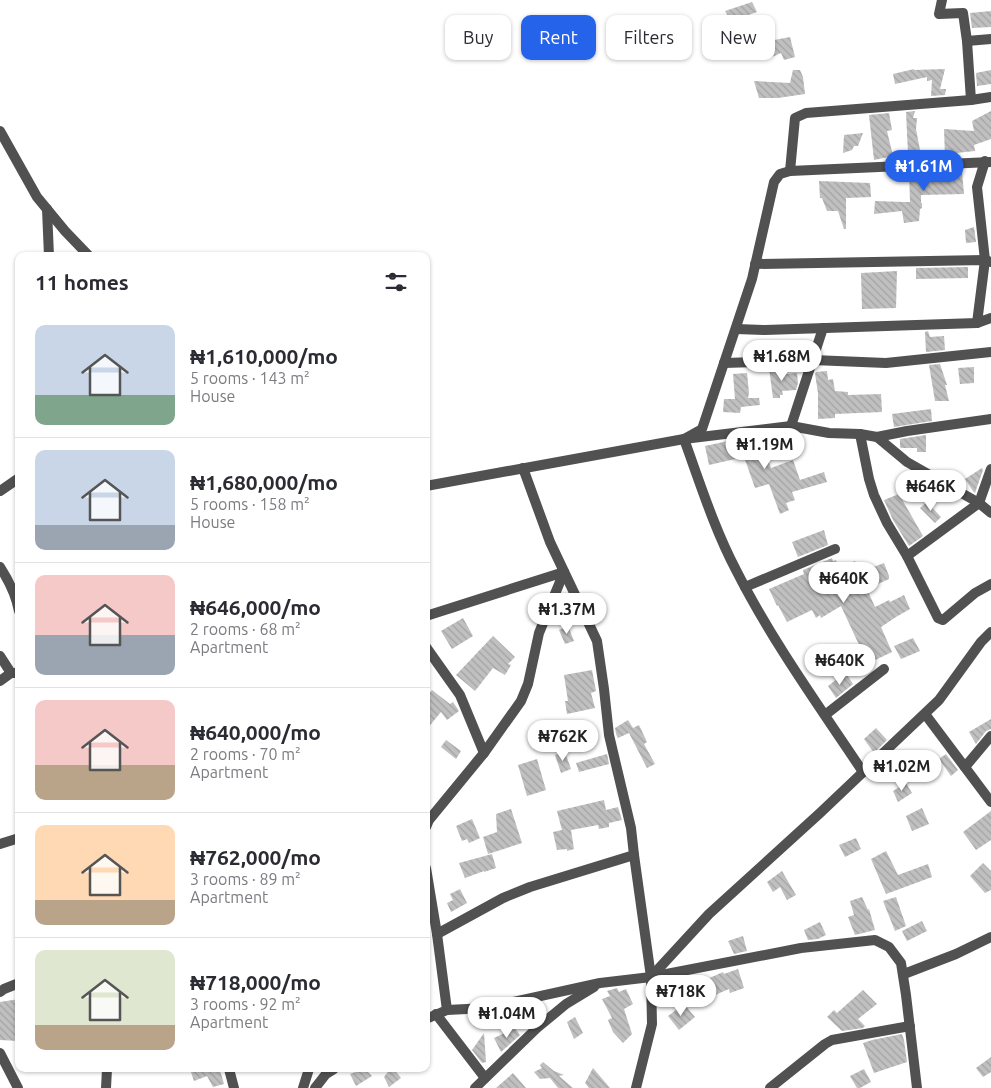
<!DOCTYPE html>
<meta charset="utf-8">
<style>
body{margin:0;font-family:Ubuntu,sans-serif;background:#f2f2f3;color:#2b2b33;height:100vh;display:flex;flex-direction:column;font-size:19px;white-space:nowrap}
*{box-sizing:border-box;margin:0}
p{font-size:16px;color:#7c7c81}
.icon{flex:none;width:28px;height:28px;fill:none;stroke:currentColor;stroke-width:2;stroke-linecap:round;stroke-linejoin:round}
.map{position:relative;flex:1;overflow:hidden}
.side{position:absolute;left:15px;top:252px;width:415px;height:820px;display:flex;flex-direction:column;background:#fff;border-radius:10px;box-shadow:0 1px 4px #0004}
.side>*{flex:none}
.banner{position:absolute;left:445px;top:15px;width:470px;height:45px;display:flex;gap:10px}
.price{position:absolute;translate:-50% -42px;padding:0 11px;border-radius:18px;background:#fff;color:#222;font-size:16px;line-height:32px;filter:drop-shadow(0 1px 2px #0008)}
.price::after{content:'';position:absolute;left:50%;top:30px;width:15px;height:11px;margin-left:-8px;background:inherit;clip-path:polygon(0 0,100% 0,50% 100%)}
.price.active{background:#2563eb;color:#fff}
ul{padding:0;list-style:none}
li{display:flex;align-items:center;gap:15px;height:125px;padding:0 20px}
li+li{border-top:1px solid #e1e1e2}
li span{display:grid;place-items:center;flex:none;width:140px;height:100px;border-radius:10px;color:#555}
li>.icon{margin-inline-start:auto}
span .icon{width:60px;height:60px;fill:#fffc;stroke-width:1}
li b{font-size:21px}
h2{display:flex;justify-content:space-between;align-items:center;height:60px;padding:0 20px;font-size:21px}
.tag{padding:0 18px;border-radius:10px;background:#fff;box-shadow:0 1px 4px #0004;font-size:18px;line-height:45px}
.tag.active{background:#2563eb;color:#fff}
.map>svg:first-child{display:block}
.building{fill:url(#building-back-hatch)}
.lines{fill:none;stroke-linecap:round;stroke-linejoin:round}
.minor{stroke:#515151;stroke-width:10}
</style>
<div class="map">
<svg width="991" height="1088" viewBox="0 0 991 1088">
<defs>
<pattern id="building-back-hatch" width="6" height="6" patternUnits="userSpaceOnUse" patternTransform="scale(1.25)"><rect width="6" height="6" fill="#c0c0c0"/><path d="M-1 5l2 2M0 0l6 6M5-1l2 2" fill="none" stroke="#a3a3a3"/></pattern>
</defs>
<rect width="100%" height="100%" fill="#fff"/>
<g class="building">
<polygon points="752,2 757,12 731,21 725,11"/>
<polygon points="991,11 991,27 972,28 970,13"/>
<polygon points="752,34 756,43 739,47 737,39"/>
<polygon points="790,37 795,57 784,60 781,53 770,58 764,42"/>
<polygon points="914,69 914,70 945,69 940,89 946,89 945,95 931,96 932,80 927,81 927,77 895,84 893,74"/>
<polygon points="793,70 800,70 803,77 805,94 778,98 759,98 754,81 790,83"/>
<polygon points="991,70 991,84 977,86 976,73"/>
<polygon points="915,111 913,118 917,118 916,129 920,150 908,154 906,112"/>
<polygon points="991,111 991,139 974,145 975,151 956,153 956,157 945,157 944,129 974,131 972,121"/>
<polygon points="889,113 892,130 887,131 893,156 874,160 869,115"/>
<polygon points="863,133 858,146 854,146 852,150 843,153 844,135"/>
<polygon points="956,170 956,173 962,171 964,194 921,195 921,203 922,203 922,208 920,209 919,221 904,223 902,211 874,214 875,201 904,202 910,202 909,173"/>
<polygon points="819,181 870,183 871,197 846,198 846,229 844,229 838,211 827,211 822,198 820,198"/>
<polygon points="974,227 976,242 966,243 965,230"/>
<polygon points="968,267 968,278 916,279 916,268"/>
<polygon points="897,271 896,308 862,309 861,273"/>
<polygon points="928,331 930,337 944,336 945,350 926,352 925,332"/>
<polygon points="940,364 947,385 945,385 949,401 935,401 929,365"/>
<polygon points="974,367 974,383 960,384 958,368"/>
<polygon points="769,368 778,368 779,375 797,373 798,383 796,390 782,391 783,395 780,395 780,398 773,398"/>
<polygon points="827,371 828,380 833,379 835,391 848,392 848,395 881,394 882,412 835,414 835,418 818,419 818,393 815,374 816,372"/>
<polygon points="747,373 749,393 748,398 759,398 760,405 741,407 740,413 723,412 724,399 735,399 733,374"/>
<polygon points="931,409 932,421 894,427 892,414"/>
<polygon points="926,435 926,452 917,452 917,448 901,448 900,447 900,439"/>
<polygon points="760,437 771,468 793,460 800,480 824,472 827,482 792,492 795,500 786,503 789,510 780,514 769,484 755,488 744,457 709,465 705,446 728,441 730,448"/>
<polygon points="982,468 983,470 975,493 973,491 965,479"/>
<polygon points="899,494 923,536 909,546 893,520 884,500"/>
<polygon points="927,502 941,517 935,523 920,508"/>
<polygon points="824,530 828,545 798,557 792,542"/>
<polygon points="832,558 833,561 836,560 839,569 855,561 860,572 884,563 889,576 889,579 867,589 875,607 889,600 890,602 904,595 910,609 896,617 881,627 892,652 873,661 855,674 844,658 860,647 841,606 821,618 820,615 816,618 812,610 787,622 778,605 777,606 769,589 804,574 803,570"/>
<polygon points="463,618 473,636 452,649 441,631"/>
<polygon points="568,626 574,641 565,644 559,630"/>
<polygon points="493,636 515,657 508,664 511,665 505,675 493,668 475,691 456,675"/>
<polygon points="913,638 920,651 901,659 894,646"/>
<polygon points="592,670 596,691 591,693 595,708 567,714 565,701 568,701 564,675"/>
<polygon points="847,675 853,684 836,698 828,686 837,679 838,682"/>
<polygon points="432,690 450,704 453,702 459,711 447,720 441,712 426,730 426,697"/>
<polygon points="991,719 991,729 986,731 976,744 969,732"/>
<polygon points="628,720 633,728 639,725 647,742 644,744 655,764 647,768 629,733 618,738 616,734 615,728"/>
<polygon points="876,728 887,740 874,753 864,739"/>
<polygon points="446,740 461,751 456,759 441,747"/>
<polygon points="565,752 571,769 561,773 555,755"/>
<polygon points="607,754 609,764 579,772 576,763"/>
<polygon points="946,754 958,770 951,776 939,759"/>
<polygon points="537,759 546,790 527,796 518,765"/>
<polygon points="906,783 912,793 898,802 893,791"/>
<polygon points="604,800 606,810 618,807 622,820 609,823 609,827 599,829 598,825 571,830 574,849 567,851 567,849 557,850 553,832 562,830 557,811"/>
<polygon points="922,808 929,824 912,831 906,816"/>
<polygon points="511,809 522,843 488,854 483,837 497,832 496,814"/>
<polygon points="991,811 991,840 976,850 963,832"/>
<polygon points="472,819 480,838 469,843 467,839 462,841 456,826"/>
<polygon points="856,838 861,849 845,857 839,845"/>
<polygon points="886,851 898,875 928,864 932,877 886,894 871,859"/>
<polygon points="492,854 496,868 484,872 484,871 465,878 459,863"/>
<polygon points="983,863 991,871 991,890 985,893 970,876"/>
<polygon points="782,871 796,895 787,900 780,887 773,892 767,882"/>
<polygon points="460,889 467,903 451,912 447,903 453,900 450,894"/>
<polygon points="862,897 868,910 869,909 875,930 855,935 848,917 854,915 850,901"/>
<polygon points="896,897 906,926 895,931 883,901"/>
<polygon points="922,921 927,931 907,941 902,931"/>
<polygon points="820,922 826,935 818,939 808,940 804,930"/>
<polygon points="743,936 747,951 734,954 728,941"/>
<polygon points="738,969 744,988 730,993 729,989 701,1001 694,985 723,972 724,974"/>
<polygon points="617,988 619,992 626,989 633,1004 624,1009 632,1034 623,1043 613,1032 608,1020 612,1018 602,999 610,996 607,991"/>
<polygon points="863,990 877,1004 858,1019 865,1026 863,1028 842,1031 827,1017 834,1010 837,1013"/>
<polygon points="19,999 19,1041 0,1040 0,1002"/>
<polygon points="684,1004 695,1017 679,1030 668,1016"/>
<polygon points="575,1017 583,1033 574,1039 567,1022"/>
<polygon points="515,1028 520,1035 501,1052 494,1038"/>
<polygon points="484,1033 486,1062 482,1063 472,1050"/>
<polygon points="902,1034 904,1040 907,1062 874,1073 863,1043 872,1040"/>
<polygon points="991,1057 991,1072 983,1077 976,1068"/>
<polygon points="543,1062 554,1071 564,1075 559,1076 573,1088 558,1088 550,1078 540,1079 534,1072 542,1068 540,1065"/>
<polygon points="593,1068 610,1088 589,1088 585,1083"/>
<polygon points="190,1069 222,1069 220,1070 224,1084 213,1087 207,1076 194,1081"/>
<polygon points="364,1069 365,1069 372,1076 356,1086 350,1074"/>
<polygon points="390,1069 394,1069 401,1078 389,1087 384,1077"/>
<polygon points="864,1069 871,1082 860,1088 857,1088 850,1076"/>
<polygon points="513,1073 526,1088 496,1088"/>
</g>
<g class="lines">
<g class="minor">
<polyline points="942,0 939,14 963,13 967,41 971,100"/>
<polyline points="967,41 991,39"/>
<polyline points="0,131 37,197 65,231 89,256"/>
<polyline points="790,171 795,118 806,113 971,100 991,97"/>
<polyline points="47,209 49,256"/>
<polyline points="755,264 985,260 991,262"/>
<polyline points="977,323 985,260 977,187 985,161"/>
<polyline points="736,329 765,330 977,323 991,318"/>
<polyline points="724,363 813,360 886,363 991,352"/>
<polyline points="791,426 823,328"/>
<polyline points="860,434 869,479 874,495 887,523 907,556 938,618 943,620 975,593 991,584"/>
<polyline points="877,437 907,431 991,419"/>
<polyline points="523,468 550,542 597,641 604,689 609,735 631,828 634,855 651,977 652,1024 636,1088"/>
<polyline points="426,486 684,439 791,426 829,433 860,434 877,437 907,462 979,503 991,513"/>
<polyline points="0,491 19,478"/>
<polyline points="907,556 979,503 991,469"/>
<path d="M0 567C9 581 16 595 19 611"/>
<polyline points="745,587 835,549"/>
<polyline points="426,616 564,572"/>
<polyline points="426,647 460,695 484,753 429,820 426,827"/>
<polyline points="0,656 11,673"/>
<polyline points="0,681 11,673 19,673"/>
<polyline points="925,714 991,802"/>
<polyline points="825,715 884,669"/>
<polyline points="484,753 521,701 528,684 539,633 564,572"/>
<polyline points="965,767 991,736"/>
<path d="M863 772C819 706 772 641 736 570 714 528 700 483 684 439L702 429 752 279 774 182 780 174 790 171 991 162"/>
<polyline points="0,844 19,838"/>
<polyline points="426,868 437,934 447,1010"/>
<polyline points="437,934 503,898 530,887 634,855"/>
<polyline points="904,974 956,954 991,937"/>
<polyline points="651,977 709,914 820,813 939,700 981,642 991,632"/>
<polyline points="0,992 4,989 19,983"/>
<polyline points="436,1014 485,1078"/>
<polyline points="426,1019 447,1010 486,1008 600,983 651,977 801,948 875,940 889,947 901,963 906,995 917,1088"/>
<polyline points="0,1053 18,1088"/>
<polyline points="229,1069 234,1088"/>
<polyline points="106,1088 107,1069"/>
<polyline points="303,1088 309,1069"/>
<polyline points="315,1088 326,1074 334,1069"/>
<polyline points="475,1088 537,1028 566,1004 594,987"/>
<polyline points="770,1088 825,1044 832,1040 910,1026"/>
</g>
</g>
</svg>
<b class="price active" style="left:924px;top:192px">₦1.61M</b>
<b class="price" style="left:782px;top:382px">₦1.68M</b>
<b class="price" style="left:765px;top:470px">₦1.19M</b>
<b class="price" style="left:931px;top:512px">₦646K</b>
<b class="price" style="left:844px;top:604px">₦640K</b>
<b class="price" style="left:567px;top:635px">₦1.37M</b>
<b class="price" style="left:840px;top:686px">₦640K</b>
<b class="price" style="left:563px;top:762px">₦762K</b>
<b class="price" style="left:902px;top:792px">₦1.02M</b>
<b class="price" style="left:681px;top:1017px">₦718K</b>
<b class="price" style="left:507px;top:1039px">₦1.04M</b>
<div class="banner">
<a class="tag">Buy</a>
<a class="tag active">Rent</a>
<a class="tag">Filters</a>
<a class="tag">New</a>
</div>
<section class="side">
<h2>11 homes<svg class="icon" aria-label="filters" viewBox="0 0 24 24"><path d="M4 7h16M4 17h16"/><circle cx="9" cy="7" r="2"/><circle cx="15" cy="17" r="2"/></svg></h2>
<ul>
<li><span style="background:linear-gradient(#c9d6e8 70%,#7fa58c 0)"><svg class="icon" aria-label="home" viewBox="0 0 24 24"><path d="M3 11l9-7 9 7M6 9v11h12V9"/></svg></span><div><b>₦1,610,000/mo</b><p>5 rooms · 143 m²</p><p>House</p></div></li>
<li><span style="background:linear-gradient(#c9d6e8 75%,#9aa5b1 0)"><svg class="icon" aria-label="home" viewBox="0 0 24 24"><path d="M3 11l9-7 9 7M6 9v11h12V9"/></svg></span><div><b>₦1,680,000/mo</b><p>5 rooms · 158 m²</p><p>House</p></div></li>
<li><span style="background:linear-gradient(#f6c9c9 60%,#9aa5b1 0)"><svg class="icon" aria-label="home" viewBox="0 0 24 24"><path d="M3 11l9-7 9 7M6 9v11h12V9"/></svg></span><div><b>₦646,000/mo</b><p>2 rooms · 68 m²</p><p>Apartment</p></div></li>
<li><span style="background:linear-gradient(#f6c9c9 65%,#b9a48a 0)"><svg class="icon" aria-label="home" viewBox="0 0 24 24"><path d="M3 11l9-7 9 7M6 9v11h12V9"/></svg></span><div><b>₦640,000/mo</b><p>2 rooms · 70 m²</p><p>Apartment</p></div></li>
<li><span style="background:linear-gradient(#ffd9b3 75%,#b9a48a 0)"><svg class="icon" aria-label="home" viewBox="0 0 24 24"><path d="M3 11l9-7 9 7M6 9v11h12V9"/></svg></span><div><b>₦762,000/mo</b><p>3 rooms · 89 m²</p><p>Apartment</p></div></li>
<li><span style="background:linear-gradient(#dfe7d0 75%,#b9a48a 0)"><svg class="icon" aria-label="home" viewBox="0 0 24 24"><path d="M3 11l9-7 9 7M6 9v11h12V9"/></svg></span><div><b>₦718,000/mo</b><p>3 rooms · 92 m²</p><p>Apartment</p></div></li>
</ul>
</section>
</div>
